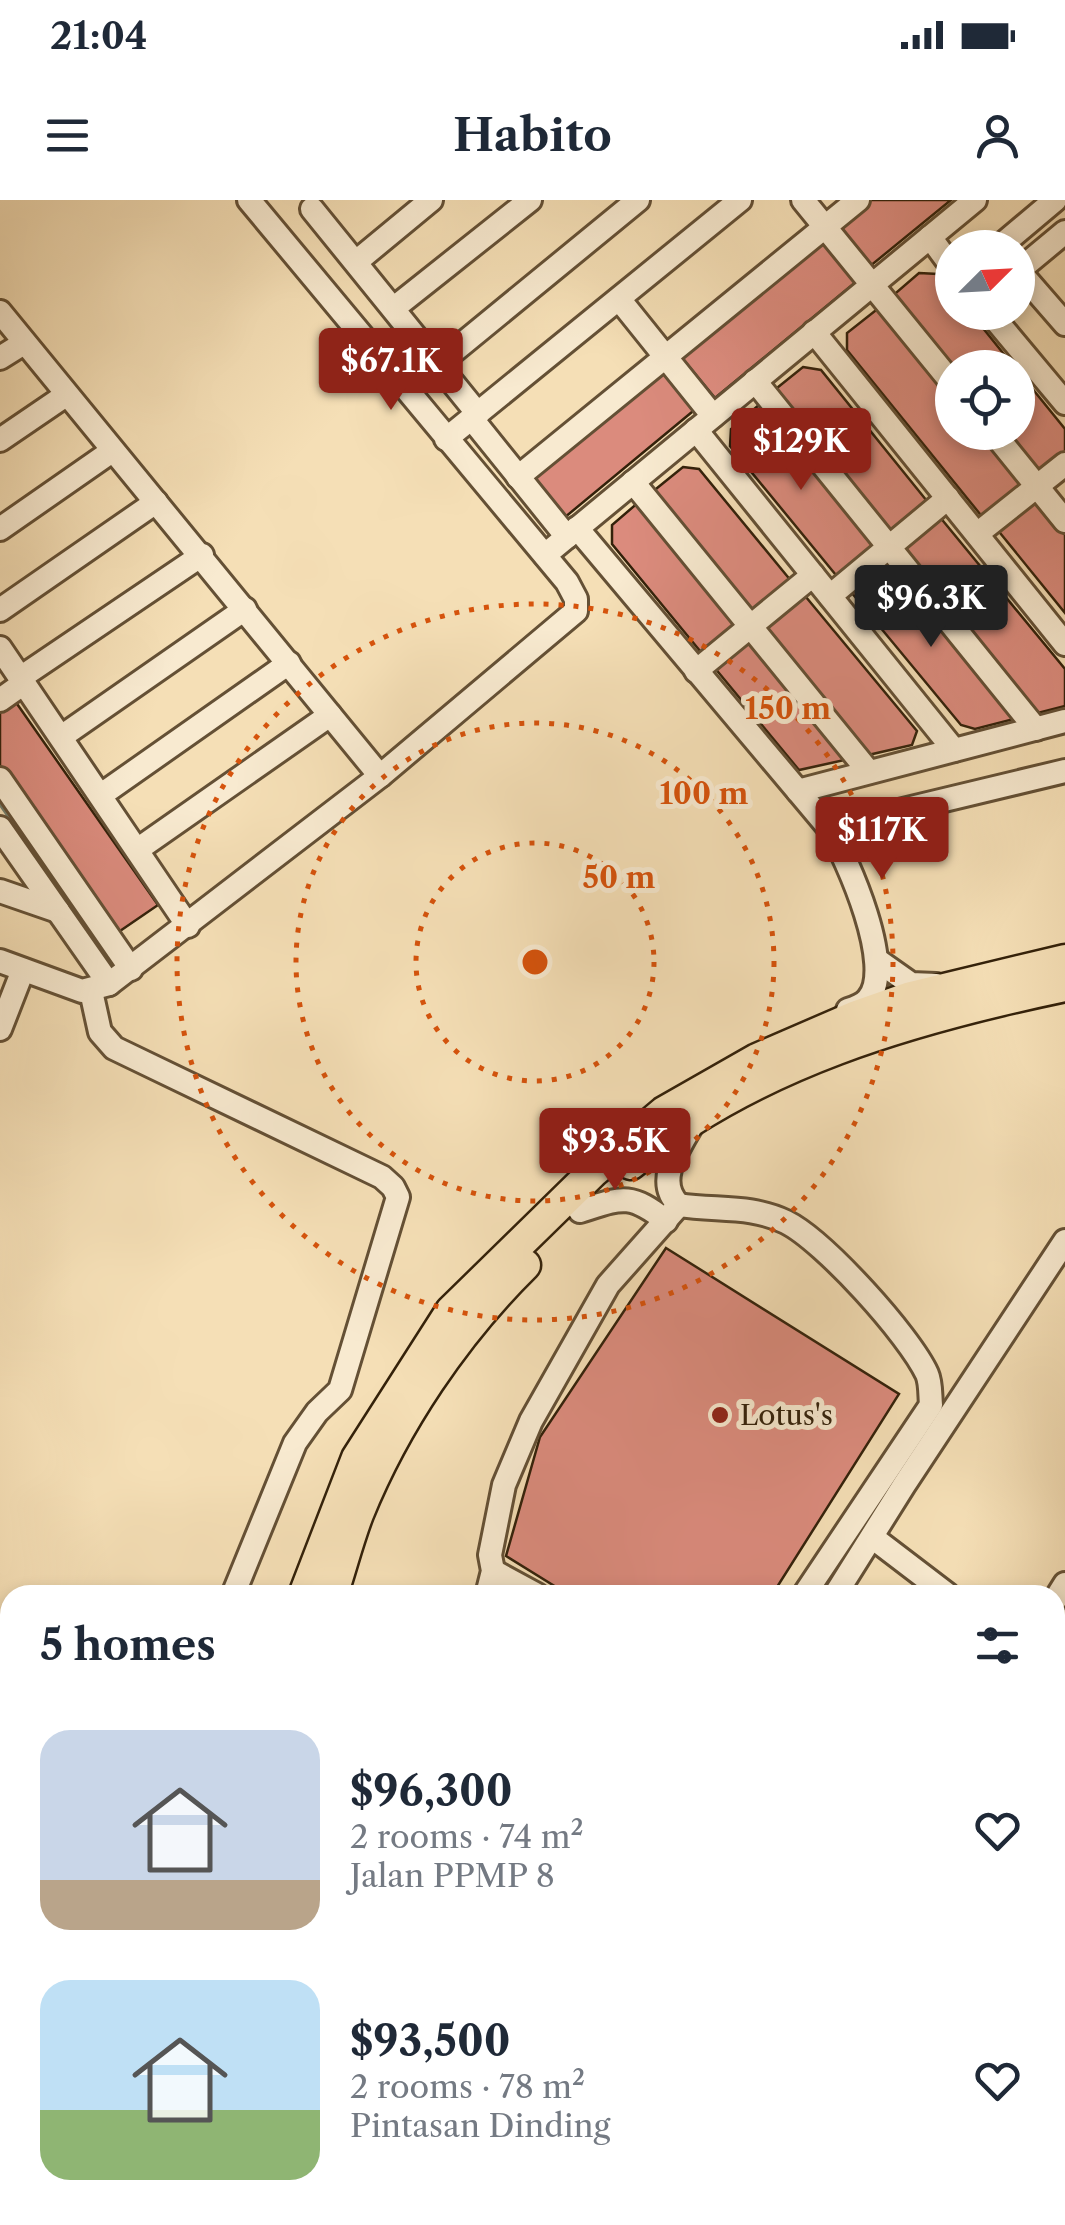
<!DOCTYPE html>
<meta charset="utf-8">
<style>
body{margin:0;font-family:"Libre Caslon Text",serif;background:#f6f6f7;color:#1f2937;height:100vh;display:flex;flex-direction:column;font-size:38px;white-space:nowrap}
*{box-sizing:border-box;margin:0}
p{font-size:32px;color:#747a83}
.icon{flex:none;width:55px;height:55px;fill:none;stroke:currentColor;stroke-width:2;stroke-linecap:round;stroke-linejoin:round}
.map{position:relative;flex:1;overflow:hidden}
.panel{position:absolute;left:0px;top:1385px;width:1065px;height:640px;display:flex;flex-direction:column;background:#fff;border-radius:30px 30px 0 0;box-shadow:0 5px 15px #0003}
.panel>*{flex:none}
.needle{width:65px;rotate:66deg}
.buttons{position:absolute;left:935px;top:30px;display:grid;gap:20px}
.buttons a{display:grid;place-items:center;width:100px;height:100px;border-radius:50%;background:#fff;box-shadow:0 5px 15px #0003;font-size:50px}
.price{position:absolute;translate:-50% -85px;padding:0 22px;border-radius:10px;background:#8f2418;color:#fff;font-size:32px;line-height:65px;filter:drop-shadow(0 2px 5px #0008)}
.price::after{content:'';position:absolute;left:50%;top:60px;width:30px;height:22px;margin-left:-15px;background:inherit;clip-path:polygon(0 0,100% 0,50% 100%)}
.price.active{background:#222;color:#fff}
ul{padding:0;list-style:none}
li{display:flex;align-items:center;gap:30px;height:250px;padding:0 40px}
li span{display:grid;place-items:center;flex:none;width:280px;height:200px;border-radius:30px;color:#555}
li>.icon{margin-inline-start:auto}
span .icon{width:120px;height:120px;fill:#fffc;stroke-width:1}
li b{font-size:42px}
h2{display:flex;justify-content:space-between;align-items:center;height:120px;padding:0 40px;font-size:42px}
.status{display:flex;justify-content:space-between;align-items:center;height:70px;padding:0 50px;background:#fff;direction:ltr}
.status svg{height:28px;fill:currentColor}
header{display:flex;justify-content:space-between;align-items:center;height:130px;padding:0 40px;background:#fff;font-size:45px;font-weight:800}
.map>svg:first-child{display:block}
.green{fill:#bac28f;stroke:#76724c;stroke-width:2.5}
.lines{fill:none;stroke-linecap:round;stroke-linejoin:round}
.stream{stroke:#727e6e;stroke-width:5}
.building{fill:#db8b7d;stroke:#33210a;stroke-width:2.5}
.minor-casing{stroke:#645035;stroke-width:28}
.major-casing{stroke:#33210a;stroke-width:35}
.minor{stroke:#f8ead0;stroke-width:22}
.major{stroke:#f5dfb6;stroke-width:30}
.ring{fill:none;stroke:#d6530c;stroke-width:5;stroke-dasharray:5 10}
.poi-dot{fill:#8f2418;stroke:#f8ead0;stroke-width:4}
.labels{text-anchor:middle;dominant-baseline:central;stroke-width:10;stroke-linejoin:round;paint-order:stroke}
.poi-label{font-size:28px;fill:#33210a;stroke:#f8ead0;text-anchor:start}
.centre{fill:#d6530c;stroke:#f8ead0;stroke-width:5}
.ring-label{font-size:30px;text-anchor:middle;font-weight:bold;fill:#d6530c;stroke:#f8ead0;stroke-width:10;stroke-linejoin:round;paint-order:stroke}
</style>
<div class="status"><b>21:04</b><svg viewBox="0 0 49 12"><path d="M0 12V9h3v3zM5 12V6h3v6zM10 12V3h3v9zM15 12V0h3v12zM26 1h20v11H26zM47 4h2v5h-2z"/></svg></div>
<header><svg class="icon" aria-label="menu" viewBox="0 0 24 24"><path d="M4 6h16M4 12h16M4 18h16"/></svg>Habito<svg class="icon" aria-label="person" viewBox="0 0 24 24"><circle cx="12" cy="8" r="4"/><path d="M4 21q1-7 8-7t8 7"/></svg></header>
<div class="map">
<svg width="1065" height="2025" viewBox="0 0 1065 2025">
<rect width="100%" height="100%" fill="#f5dfb6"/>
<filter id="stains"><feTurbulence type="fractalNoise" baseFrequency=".002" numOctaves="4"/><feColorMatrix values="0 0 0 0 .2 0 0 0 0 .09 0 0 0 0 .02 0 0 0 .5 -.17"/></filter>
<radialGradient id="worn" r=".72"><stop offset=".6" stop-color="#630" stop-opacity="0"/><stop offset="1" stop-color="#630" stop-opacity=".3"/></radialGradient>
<polygon class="green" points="1065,1606 1065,1792 1055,1784 1055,1616"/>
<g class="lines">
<polyline class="stream" points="0,603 106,755"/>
</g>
<g class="building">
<polygon points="869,0 951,0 869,67 836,27"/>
<polygon points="829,37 862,77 715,198 682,158"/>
<polygon points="919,73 938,74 952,91 952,112 970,112 1015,168 952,168 890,98"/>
<polygon points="880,107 952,196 952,232 982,232 1025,285 984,319 847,150 847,133"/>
<polygon points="663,165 698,207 564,318 529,276"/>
<polygon points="803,167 821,170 931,306 891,339 772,192"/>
<polygon points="1018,171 1065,229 1065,254 1038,276 1002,232 1018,232"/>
<polygon points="760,204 879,348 840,380 730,246 731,229"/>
<polygon points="683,267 699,269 792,382 751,416 651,293"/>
<polygon points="1034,297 1065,335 1065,413 996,328"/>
<polygon points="640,301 743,425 705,457 612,344 612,325"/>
<polygon points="939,316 1065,469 1065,506 1034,514 898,350"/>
<polygon points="888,361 1018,518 975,529 961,525 851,392"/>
<polygon points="801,391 917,531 912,545 868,555 760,425"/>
<polygon points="749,438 849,559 799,570 714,467"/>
<polygon points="15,501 158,705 117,733 0,566 0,512"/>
<polygon points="666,1048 899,1194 772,1395 569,1395 506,1356 540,1237"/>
<polygon points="0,1831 10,1835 10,1964 5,1976 0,1974"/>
</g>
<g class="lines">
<g class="minor-casing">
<g id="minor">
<polyline points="803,0 952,183"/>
<polyline points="312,9 478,214"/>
<polyline points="930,37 952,67"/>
<polyline points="998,48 1055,0"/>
<polyline points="356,62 431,0"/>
<polyline points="1018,70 1065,124"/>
<polyline points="1018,71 1065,32"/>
<polyline points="619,99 713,216"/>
<polyline points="394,108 530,0"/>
<polyline points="0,112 380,576"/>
<polyline points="989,112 1065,203"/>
<polyline points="814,132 1065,444"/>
<polyline points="0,158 24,143"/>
<polyline points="438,164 638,0"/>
<polyline points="755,181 1036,529"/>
<polyline points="472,219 567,337"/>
<polyline points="696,230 954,550"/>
<polyline points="993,232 1065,321"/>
<polyline points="446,239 740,0"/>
<polyline points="0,240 66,195"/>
<polyline points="518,277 858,0"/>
<polyline points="633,282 869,572"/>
<path d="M577 328 829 628C847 659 896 768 868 799 864 804 854 808 848 810"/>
<polyline points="0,329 112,251"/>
<polyline points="977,334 1065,264"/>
<polyline points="545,355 975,0"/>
<polyline points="830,396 948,298"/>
<polyline points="0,410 156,302"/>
<polyline points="0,448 188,726"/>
<polyline points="696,471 813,375"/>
<polyline points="20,478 202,355"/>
<polyline points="0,500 24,483"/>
<polyline points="61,537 245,409"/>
<polyline points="0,579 131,769"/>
<polyline points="798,591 1065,521"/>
<polyline points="101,595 289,463"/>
<polyline points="861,620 1065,571"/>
<polyline points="0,628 109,784"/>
<polyline points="137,650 330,515"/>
<polyline points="0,691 58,711"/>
<polyline points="877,760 911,784 936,785"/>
<polyline points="0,761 82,791 109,784 380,576 576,411 576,399 567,382 249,0"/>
<polyline points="91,791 100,832 114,848 382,977 393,987 398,997 340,1190 317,1212 295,1243 233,1395"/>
<polyline points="0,829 23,770"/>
<path d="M694 921C681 945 653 981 679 1005 716 1011 751 1005 786 1022 824 1041 909 1135 927 1174 931 1183 930 1195 931 1205L804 1395"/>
<path d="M580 1011C621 998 630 992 666 1021"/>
<polyline points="872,1337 948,1395"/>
<polyline points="493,1371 537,1395"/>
<polyline points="487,1395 493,1371 490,1355 504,1285 531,1221 608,1085 679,1005"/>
<polyline points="835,1395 904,1285 1065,1041"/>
<polyline points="1055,1400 1065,1384"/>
<polyline points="1055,1443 1065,1451"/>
<polyline points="1055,1590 1065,1575"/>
<polyline points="0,1709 8,1673"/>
<polyline points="0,1728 10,1729"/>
<polyline points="5,1776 10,1762"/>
<polyline points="1055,1793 1065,1801"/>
<polyline points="0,1818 10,1822"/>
<polyline points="1055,1921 1065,1928"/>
<polyline points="0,1993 10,1996"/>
<polyline points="356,2015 358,2025"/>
<polyline points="435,2015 438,2025"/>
<polyline points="474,2015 476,2025"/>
<polyline points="806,2015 807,2025"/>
<polyline points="1003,2015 1016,2025"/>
<polyline points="0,2024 2,2025"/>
<polyline points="56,2025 59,2015"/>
<polyline points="288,2025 291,2015"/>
<polyline points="494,2025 503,2015"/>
</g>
</g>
<g class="major-casing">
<g id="major">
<path d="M631 964C754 863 912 818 1065 786"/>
<polyline points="304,1395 357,1258 451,1111 593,972 664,912 757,859 854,817 911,797 1065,760"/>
<path d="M332 1395C341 1368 348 1340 358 1314 395 1223 455 1134 525 1065"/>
<polyline points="0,1632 10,1632"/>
<polyline points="0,1672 10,1673"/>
<polyline points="899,2015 912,2025"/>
<polyline points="948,2015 962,2025"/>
<polyline points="108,2025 111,2015"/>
<polyline points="138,2025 141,2015"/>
</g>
</g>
<use href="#minor" class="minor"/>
<use href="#major" class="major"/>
</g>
<g class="ring">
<circle cx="535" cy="762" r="119"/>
<circle cx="535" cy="762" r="239"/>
<circle cx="535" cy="762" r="358"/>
</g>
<circle class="poi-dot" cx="720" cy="1215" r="10"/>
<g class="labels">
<g class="poi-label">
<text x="740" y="1215">Lotus's</text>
</g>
</g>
<circle cx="535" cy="762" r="15" class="centre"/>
<g class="ring-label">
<text x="788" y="519">150 m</text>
<text x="704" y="604">100 m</text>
<text x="619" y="688">50 m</text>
</g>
<rect width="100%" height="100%" filter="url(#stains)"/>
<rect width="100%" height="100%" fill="url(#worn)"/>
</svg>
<div class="buttons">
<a><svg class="needle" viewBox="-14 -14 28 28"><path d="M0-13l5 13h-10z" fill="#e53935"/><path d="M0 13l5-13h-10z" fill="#747a83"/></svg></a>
<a><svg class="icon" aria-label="locate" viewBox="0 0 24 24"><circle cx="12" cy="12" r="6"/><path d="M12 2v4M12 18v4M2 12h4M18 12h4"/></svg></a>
</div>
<b class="price" style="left:391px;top:213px">$67.1K</b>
<b class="price" style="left:801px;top:293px">$129K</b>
<b class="price active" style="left:931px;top:450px">$96.3K</b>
<b class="price" style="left:882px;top:682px">$117K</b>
<b class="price" style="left:615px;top:993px">$93.5K</b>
<section class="panel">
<h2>5 homes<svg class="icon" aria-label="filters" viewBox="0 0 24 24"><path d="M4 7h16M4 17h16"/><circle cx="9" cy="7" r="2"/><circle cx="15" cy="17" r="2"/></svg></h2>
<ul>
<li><span style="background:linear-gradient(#c9d6e8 75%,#b9a48a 0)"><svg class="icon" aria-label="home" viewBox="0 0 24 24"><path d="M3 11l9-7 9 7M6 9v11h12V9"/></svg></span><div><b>$96,300</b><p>2 rooms · 74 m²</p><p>Jalan PPMP 8</p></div><svg class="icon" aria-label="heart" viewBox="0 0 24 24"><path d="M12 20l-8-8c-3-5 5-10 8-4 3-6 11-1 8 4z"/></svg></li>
<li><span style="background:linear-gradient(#bfe0f5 65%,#8fb573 0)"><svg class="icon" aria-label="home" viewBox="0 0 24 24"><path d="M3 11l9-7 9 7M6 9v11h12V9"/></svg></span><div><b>$93,500</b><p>2 rooms · 78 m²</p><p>Pintasan Dinding</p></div><svg class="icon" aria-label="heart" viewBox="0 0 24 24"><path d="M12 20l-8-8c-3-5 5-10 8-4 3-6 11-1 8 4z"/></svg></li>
</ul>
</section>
</div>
